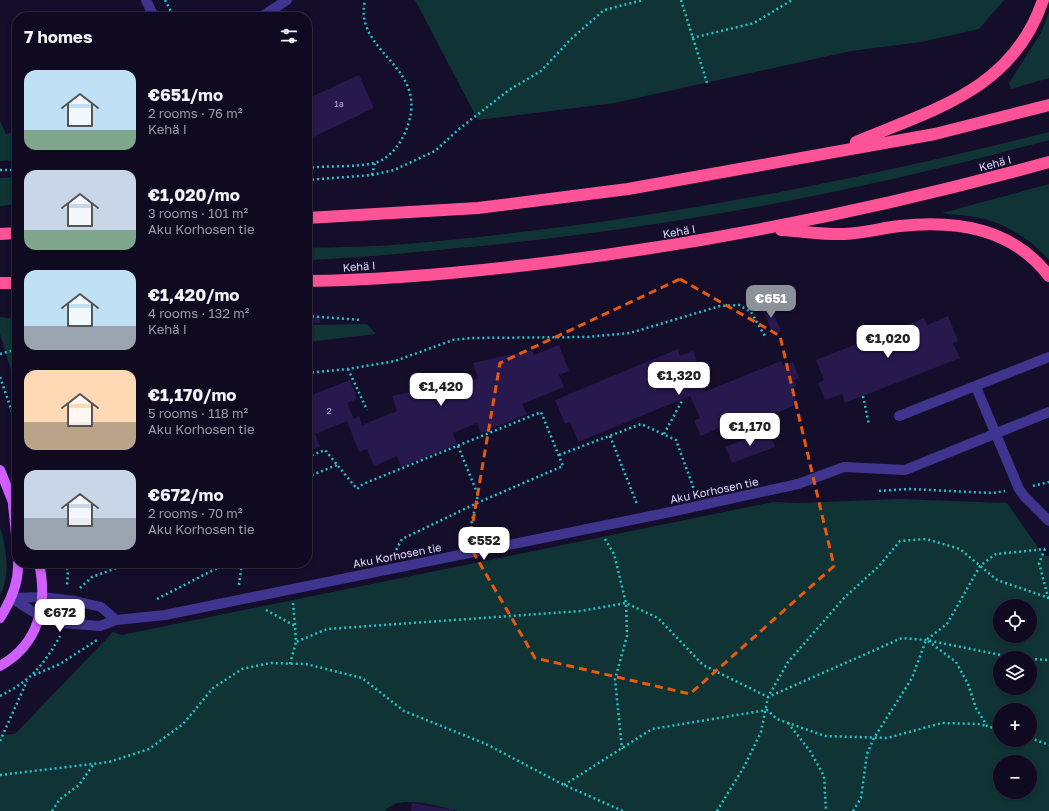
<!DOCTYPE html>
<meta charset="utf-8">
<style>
body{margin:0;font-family:"Golos Text",sans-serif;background:#191329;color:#f1f3f6;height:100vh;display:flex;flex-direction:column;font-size:15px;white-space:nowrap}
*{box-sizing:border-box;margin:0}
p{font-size:13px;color:#9c9aa5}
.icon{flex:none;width:22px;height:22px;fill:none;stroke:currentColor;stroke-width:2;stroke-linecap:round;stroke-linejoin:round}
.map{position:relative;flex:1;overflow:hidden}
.details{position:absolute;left:12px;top:12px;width:300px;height:556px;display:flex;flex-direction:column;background:#100a20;border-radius:16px;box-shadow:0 2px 6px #0003,0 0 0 1px #302b3e}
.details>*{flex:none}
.buttons{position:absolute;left:993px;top:599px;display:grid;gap:8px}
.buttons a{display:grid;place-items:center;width:44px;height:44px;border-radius:50%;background:#100a20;box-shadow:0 2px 6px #0003,0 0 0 1px #302b3e;font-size:20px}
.price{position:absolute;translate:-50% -34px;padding:0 9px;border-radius:8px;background:#fff;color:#222;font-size:13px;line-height:26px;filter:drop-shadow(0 1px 2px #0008)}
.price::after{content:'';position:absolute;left:50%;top:24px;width:12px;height:9px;margin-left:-6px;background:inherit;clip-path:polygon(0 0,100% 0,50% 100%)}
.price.selected{background:#8c9099;color:#fff}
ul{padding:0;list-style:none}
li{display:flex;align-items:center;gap:12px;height:100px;padding:0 12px}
li span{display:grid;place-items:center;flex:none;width:112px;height:80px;border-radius:12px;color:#555}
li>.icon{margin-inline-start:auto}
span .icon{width:48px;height:48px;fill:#fffc;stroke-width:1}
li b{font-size:17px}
h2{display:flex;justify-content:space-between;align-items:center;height:48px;padding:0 12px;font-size:17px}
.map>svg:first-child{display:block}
.green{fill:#103435;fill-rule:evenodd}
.building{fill:#27184e}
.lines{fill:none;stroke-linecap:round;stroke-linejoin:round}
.path{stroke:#23c4c8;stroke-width:2.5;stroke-dasharray:2 3;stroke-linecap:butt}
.minor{stroke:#3f348e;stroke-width:10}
.major{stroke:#d05fff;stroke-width:10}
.highway{stroke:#ff5397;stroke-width:12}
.marked{fill:none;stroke:#e8590c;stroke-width:3;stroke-dasharray:8 5;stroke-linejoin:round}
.labels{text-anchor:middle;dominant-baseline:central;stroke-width:4;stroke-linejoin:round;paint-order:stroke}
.number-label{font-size:9px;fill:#b1a8d3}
.street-label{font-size:11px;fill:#dfd8ff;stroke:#150e2b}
</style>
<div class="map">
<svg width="1049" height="811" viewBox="0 0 1049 811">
<rect width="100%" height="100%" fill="#150e2b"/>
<g class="green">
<polygon points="415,0 1004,0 979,29 921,42 851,51 614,103 478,120"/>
<polygon points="1049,12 1049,78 1011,89 1009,83 1041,33"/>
<polygon points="0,121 6,134 17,132 17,160 0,161"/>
<path d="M1049 132V140C855 193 658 230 458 248 408 253 357 258 307 260V248C340 247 373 247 405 244 623 226 838 185 1049 132Z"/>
<polygon points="17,177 17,204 0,206 0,178"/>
<path d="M1049 184V260C1031 239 1003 222 976 217 965 215 953 215 942 213Z"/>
<polygon points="0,317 17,319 17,390 0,334"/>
<polygon points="367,324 376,334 307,342 307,325"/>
<path d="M900 499 1007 503 1044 556H1049V811H458C439 807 399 793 385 811H0V735L15 734 113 632 122 635 773 502 799 503ZM1000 606H1030V636H1000ZM1000 658H1030V688H1000ZM1000 710H1030V740H1000ZM1000 762H1030V792H1000Z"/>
<path d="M0 527C6 548 11 575 0 595Z"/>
</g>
<g class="building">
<polygon points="359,75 374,108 307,140 307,88 311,97"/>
<polygon points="770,304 781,331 773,334 762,308"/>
<polygon points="948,316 958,341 953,343 960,358 845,403 842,394 825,400 818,383 824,380 816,360 924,318 927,325"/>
<rect x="307" y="317" width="13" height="6"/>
<polygon points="559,345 569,371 559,375 564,387 522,404 527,414 481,433 477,423 453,433 457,444 401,467 397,456 374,466 367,449 359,452 347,421 315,434 320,447 307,452 307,397 350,380 357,399 347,403 354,419 359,416 362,425 397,411 392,396 452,382 454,388 478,378 473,363 532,350 534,355"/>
<polygon points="678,349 680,356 693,351 703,376 698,378 704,392 781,361 783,366 793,362 799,378 794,380 797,386 791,389 798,404 722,435 719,428 701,436 694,421 700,418 690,396 578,442 570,422 565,424 555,400"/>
<polygon points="768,430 775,447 732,463 725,447"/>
<polygon points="412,803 454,810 453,811 411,811"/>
</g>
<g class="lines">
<g class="path">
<polyline points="165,0 174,17"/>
<polyline points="681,0 707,83"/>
<polyline points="692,38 754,23 792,0"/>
<path d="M307 168C329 165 353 168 374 163 387 160 397 148 403 137 438 66 352 56 365 0"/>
<polyline points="0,170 17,170"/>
<polyline points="372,175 375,163"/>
<polyline points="307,180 372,175 394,170 435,151 459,129 509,90 541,71 571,39 604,10 643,0"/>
<polyline points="307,316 361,320"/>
<polyline points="0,354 17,349"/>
<polyline points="348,369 367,410"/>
<polyline points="307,373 348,369 395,361 453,340 472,338 586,337 630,333 720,306 739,305 751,312 766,338"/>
<polyline points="0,377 17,426"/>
<polyline points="863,396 869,425"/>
<polyline points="664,434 683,399"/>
<polyline points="610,436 637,504"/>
<polyline points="458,446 478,495 468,538"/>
<polyline points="559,455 641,424 676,440 695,492"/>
<polyline points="307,457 325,450 357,489 363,484 541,412 563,466 477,503 402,539 394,554"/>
<polyline points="1033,486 1049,482"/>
<polyline points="879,491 908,489 992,493 1005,491"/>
<polyline points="307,515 312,475 337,465"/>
<polyline points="605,539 614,554 626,603 627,636 615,679 622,749"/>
<polyline points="1045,549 1039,563 1049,601"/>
<polyline points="65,563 68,570 67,586"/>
<polyline points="239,585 242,563"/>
<polyline points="80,588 92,577 130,563"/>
<polyline points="157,599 227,563"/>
<polyline points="293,603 295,625"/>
<polyline points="266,610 295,626 296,642 327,629 581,611 626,603 658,618 703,665 768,697 902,638 926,640 1016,658"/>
<polyline points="928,641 956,662 968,684 976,708 987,726 1000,730"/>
<polyline points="1030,659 1049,660"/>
<polyline points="290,664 296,642"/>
<polyline points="34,675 60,664 97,640"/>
<path d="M0 696C30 681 44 665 60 636"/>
<polyline points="788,723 810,751 824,776 826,811"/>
<polyline points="1030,738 1049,745"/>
<polyline points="0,741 27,681"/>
<polyline points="0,775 109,762 149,749 183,724 213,688 242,669 270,663 306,664 362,678 404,711 486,744 564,785 623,811"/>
<polyline points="564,785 652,729 767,710 777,719 825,736 887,738 942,723 978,724 987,726"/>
<polyline points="52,811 60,799 79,785 93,765"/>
<polyline points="717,811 745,765 761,732 768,697 788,662 844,598 879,566 900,541 926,539 960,549 997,580 1049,598"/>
<polyline points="853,811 861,798 867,754 874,738 912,678 926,640 947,624 980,566 996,554 1045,549"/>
</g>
<g class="minor">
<polyline points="146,0 154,17"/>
<polyline points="261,17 287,0"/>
<polyline points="976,387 1019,489 1025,497 1049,521"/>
<polyline points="899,416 1049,357"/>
<polyline points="11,598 40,616 63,623 100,626 116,620 165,615 675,511 798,484 844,467 905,470 1049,412"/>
<polyline points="11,598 42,597 75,601 101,607 116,620"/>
</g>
<g class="major">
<polyline points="0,470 17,512"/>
<polyline points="13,505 17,544"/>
<path d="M0 618C11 601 19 583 18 563"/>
<path d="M0 666C39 644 48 605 39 563"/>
</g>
<g class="highway">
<path d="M856 142C934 109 1013 90 1043 0"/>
<polyline points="307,218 478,208 628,189 935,134 1049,105"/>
<path d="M781 230C802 231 825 235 845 234 864 233 882 228 900 226 957 220 1012 228 1049 276"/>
<polyline points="0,234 17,233"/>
<path d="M307 281C389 280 471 272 552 262 720 241 886 207 1049 162"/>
<polyline points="0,283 17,283"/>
</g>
</g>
<path class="marked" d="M680 279 780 336 834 566 690 694 535 658 469 545 500 363Z"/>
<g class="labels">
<g class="number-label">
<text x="339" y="103">1a</text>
<text x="329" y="410">2</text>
</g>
<g class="street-label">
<text transform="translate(995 163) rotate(-15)">Kehä I</text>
<text transform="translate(679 231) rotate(-10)">Kehä I</text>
<text transform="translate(359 266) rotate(-4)">Kehä I</text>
<text transform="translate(714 490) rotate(-12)">Aku Korhosen tie</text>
<text transform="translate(397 555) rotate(-11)">Aku Korhosen tie</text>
</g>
</g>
</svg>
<div class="buttons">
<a><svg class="icon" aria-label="locate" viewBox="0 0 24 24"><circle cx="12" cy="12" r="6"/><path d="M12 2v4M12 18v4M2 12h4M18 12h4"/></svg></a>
<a><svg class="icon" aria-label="layers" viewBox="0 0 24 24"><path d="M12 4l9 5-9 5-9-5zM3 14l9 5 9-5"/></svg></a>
<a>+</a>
<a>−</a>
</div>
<b class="price selected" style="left:771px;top:319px">€651</b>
<b class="price" style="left:888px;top:359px">€1,020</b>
<b class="price" style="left:679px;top:396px">€1,320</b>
<b class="price" style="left:441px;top:407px">€1,420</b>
<b class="price" style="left:750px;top:447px">€1,170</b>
<b class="price" style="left:484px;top:561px">€552</b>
<b class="price" style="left:60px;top:633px">€672</b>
<section class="details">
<h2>7 homes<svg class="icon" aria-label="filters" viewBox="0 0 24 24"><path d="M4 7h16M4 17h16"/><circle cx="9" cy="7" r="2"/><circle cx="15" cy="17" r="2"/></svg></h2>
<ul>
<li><span style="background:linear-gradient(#bfe0f5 75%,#7fa58c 0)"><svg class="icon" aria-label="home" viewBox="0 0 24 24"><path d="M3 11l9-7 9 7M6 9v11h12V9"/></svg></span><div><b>€651/mo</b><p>2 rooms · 76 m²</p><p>Kehä I</p></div></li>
<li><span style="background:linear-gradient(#c9d6e8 75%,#7fa58c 0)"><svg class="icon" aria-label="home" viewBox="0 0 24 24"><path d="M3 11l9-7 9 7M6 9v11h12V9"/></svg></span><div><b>€1,020/mo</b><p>3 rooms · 101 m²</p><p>Aku Korhosen tie</p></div></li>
<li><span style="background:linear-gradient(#bfe0f5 70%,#9aa5b1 0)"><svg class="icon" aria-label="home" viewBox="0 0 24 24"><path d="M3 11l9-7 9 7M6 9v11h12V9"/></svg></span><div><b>€1,420/mo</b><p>4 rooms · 132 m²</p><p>Kehä I</p></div></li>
<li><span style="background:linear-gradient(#ffd9b3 65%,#b9a48a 0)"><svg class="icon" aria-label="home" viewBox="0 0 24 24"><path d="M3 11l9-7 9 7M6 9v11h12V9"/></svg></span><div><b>€1,170/mo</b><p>5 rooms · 118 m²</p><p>Aku Korhosen tie</p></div></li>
<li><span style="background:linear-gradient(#c9d6e8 60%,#9aa5b1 0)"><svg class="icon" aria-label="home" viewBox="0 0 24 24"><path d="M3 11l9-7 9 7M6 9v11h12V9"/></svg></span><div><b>€672/mo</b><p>2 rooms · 70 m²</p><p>Aku Korhosen tie</p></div></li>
</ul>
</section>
</div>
